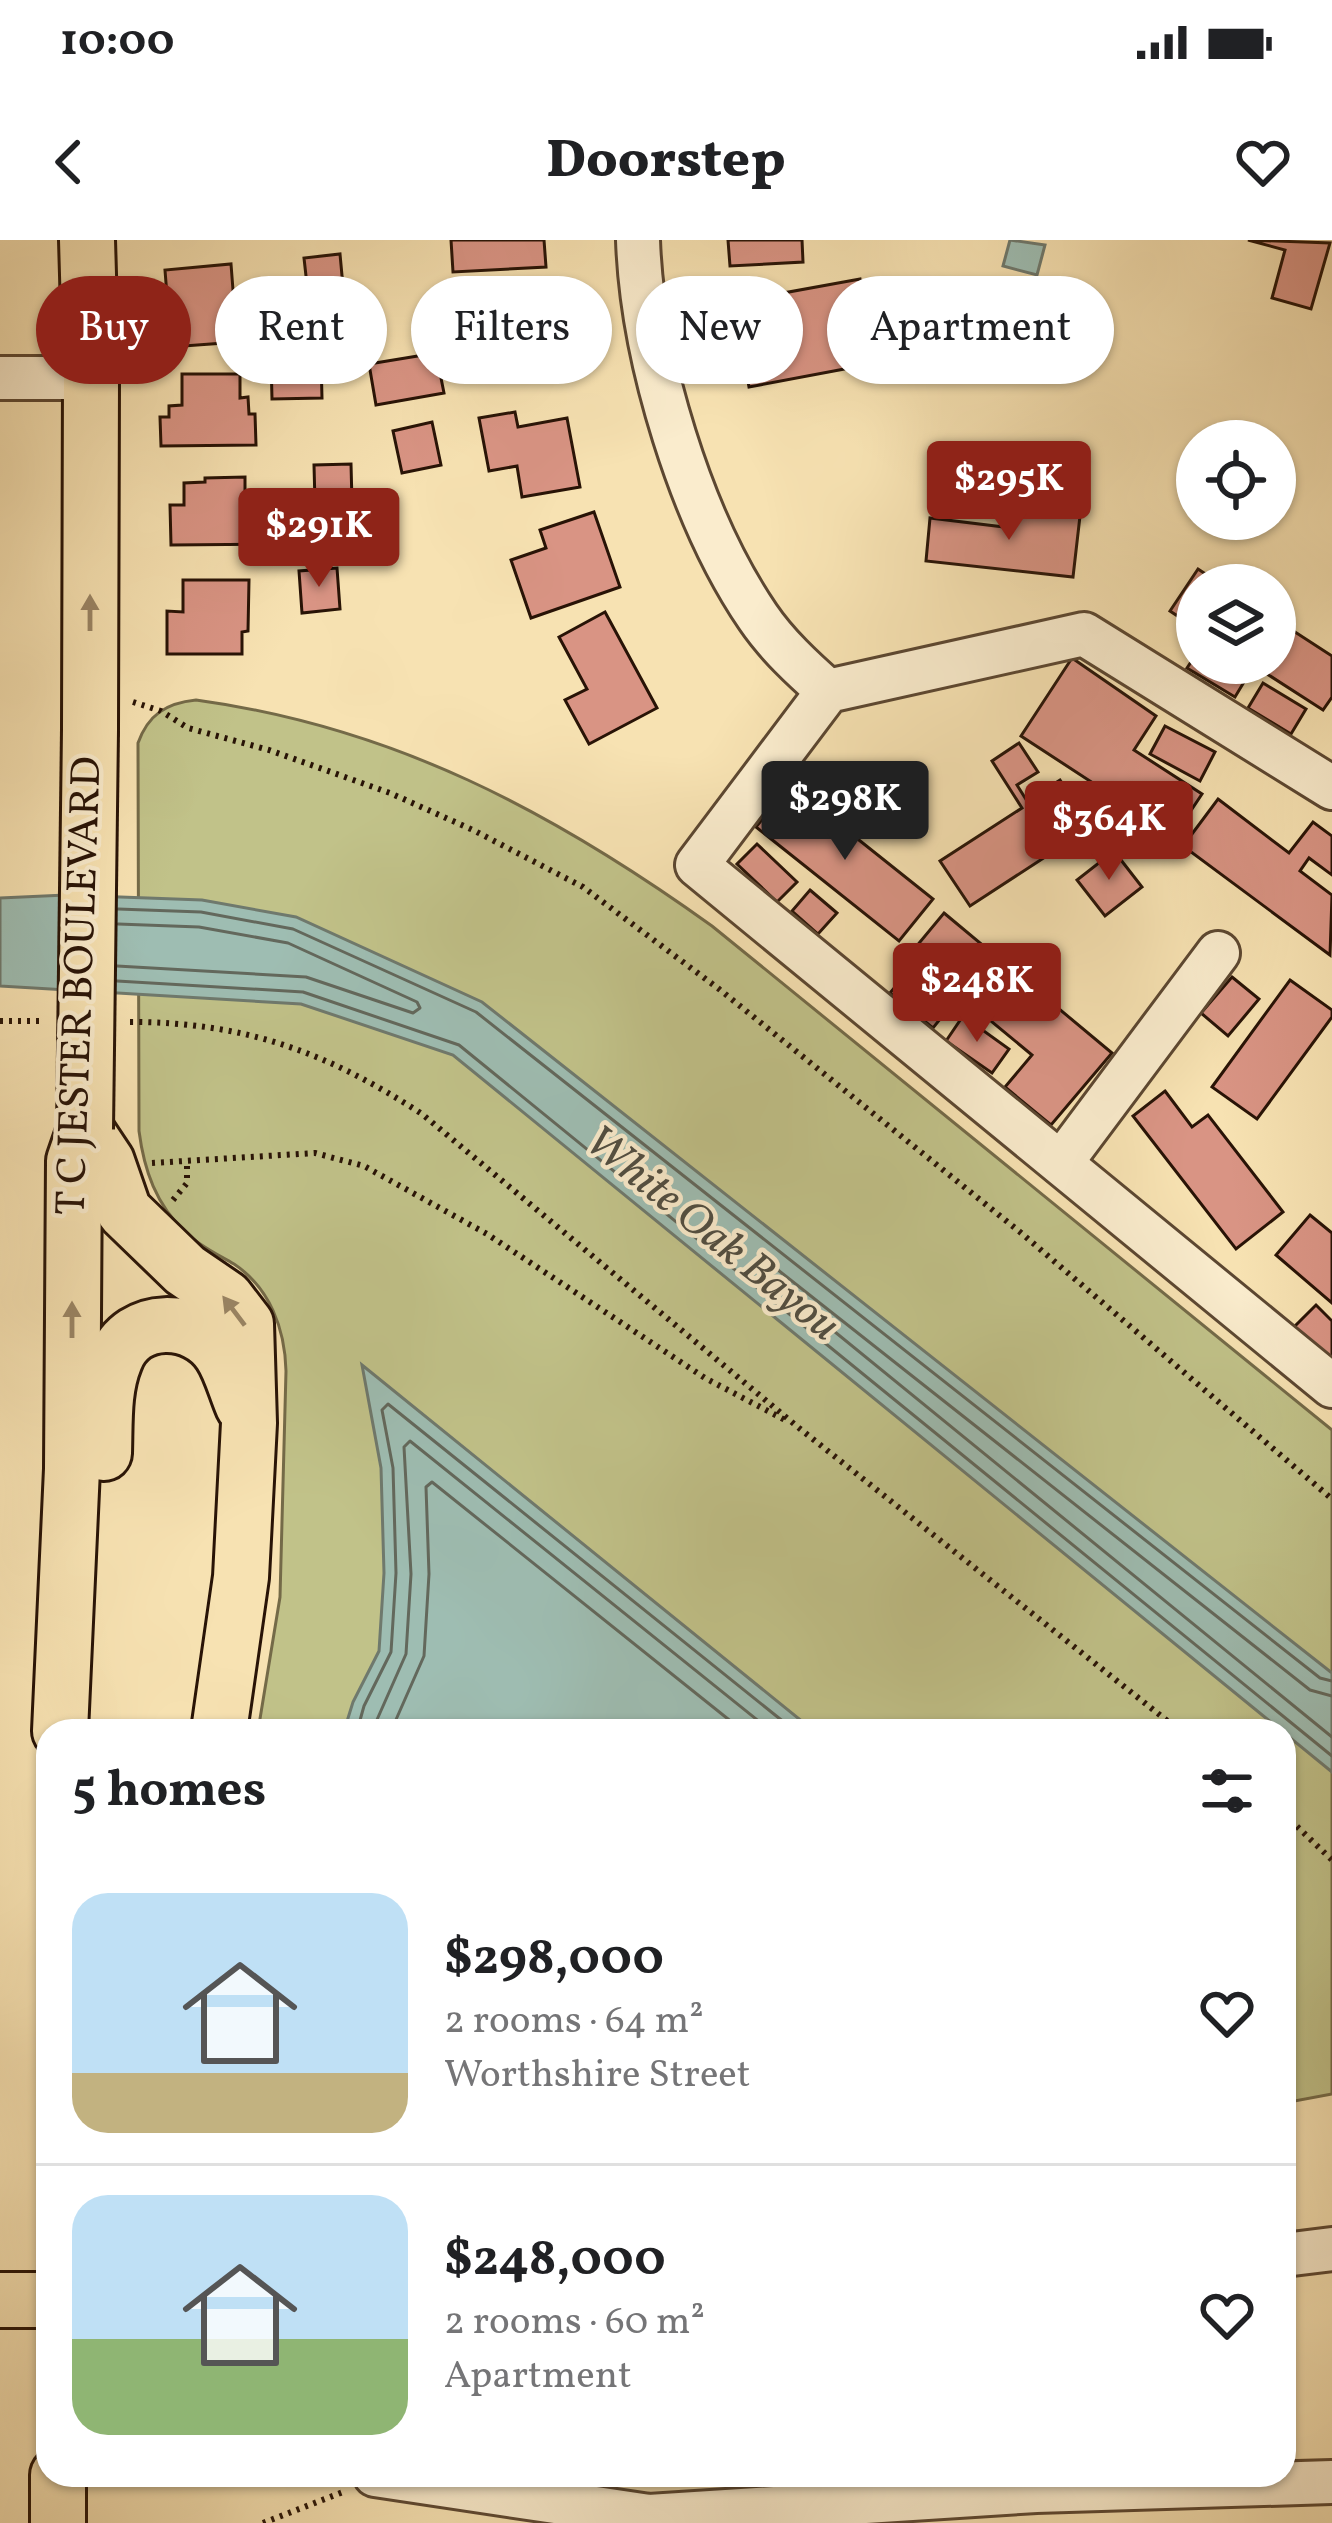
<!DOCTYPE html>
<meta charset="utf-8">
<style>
body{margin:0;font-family:Vollkorn,serif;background:#f2f2f2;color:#202124;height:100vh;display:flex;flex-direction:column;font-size:45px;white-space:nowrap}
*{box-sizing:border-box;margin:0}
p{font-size:39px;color:#757577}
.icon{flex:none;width:66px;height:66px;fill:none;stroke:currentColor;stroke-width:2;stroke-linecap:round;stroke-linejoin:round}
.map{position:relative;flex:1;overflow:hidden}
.drawer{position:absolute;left:36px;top:1479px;width:1260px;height:768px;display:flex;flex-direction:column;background:#fff;border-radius:36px;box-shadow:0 3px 9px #0004}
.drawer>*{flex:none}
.hud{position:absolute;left:36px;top:36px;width:1260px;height:108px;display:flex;gap:24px}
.fabs{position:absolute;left:1176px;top:180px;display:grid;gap:24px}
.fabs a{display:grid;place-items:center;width:120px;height:120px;border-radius:50%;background:#fff;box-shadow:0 3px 9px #0004;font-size:60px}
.price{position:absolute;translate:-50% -102px;padding:0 27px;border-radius:12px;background:#8f2418;color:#fff;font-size:39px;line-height:78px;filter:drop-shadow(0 3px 6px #0008)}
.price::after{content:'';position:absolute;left:50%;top:72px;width:36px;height:27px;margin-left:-18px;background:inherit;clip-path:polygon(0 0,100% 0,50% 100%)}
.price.on{background:#222;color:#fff}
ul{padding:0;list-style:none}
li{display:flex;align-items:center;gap:36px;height:300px;padding:0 36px}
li+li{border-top:3px solid #e0e0e0}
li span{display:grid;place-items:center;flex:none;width:336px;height:240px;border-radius:36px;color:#555}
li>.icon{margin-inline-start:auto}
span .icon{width:144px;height:144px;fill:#fffc;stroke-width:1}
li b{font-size:51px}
h2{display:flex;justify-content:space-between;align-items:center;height:144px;padding:0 36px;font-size:51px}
.pill{padding:0 42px;border-radius:54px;background:#fff;box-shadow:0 3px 9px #0004;font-size:42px;line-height:108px}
.pill.on{background:#8f2418;color:#fff}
.status{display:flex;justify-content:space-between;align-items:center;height:84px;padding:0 60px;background:#fff;direction:ltr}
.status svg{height:33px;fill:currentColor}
header{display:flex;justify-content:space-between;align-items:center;height:156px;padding:0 36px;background:#fff;font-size:54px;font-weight:800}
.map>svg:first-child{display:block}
.green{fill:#c1c289;stroke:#746a48;stroke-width:3}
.water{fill:#9ebdb2;stroke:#6f796d;stroke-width:3}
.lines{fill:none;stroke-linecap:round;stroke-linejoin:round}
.shore{stroke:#63685c;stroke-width:3}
.building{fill:#d99484;stroke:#281306;stroke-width:3}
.minor-casing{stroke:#5c4731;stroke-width:48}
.major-casing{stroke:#281306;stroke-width:60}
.path{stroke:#281306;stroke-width:6;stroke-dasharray:3 6;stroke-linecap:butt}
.minor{stroke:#faeccd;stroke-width:42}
.major{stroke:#f7e2b2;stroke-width:54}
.major-bridge-casing{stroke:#281306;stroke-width:60;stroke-linecap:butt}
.major-bridge{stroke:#f7e2b2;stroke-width:54}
.oneway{fill:#9a8565}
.labels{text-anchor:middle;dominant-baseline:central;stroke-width:9;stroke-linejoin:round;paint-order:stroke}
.street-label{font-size:42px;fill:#281306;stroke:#faeccd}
.water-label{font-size:45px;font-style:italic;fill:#514e42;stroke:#faeccd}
</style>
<div class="status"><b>10:00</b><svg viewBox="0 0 49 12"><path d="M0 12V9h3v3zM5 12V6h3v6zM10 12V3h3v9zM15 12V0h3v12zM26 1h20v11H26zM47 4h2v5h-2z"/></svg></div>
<header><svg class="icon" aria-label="back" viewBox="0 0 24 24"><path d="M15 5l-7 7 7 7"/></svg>Doorstep<svg class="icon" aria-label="heart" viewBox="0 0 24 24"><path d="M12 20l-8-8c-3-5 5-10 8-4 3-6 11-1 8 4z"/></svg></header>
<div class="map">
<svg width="1332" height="2283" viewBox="0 0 1332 2283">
<rect width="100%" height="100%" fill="#f7e2b2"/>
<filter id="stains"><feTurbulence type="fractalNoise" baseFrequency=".00167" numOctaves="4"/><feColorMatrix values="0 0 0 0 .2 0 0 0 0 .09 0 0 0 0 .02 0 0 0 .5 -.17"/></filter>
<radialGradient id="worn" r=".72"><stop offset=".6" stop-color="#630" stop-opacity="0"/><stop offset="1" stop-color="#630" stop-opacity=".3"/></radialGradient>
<path class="green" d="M196 460C393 487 552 571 712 686L1332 1190V1854L1284 1863V1491H258L280 1357 286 1131C285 1089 270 1048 234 1024 217 1014 200 1006 186 993 156 965 144 930 139 891L138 503C148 475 166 463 196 460Z"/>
<g class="water">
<polygon points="1010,0 1045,5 1037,35 1003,26"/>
<polygon points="893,57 898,104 873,114 868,59"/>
<polygon points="66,655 202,660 296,677 482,762 1332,1433 1332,1532 453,815 301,764 0,746 0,658"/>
<polygon points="362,1125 814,1491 344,1491 353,1462 379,1411 384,1333 381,1228"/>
</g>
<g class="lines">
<g class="shore">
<polyline points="118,669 201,672 293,689 476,772 1320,1438 1332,1441"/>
<polyline points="117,726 306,737 413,773 420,768 417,762 288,703 199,687 118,684"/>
<polyline points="117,741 303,752 459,805 1332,1516"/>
<polyline points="1332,1456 1310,1450 778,1030 769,1030 770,1039 1332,1497"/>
<polyline points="357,1491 364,1466 391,1412 396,1333 393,1228 382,1170 388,1164 795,1491"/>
<polyline points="372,1491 406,1414 411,1334 404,1207 410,1201 771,1491"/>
<polyline points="391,1491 424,1416 429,1334 426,1247 432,1242 743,1491"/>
</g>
</g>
<g class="building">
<polygon points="451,0 544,0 546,27 453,32"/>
<polygon points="728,0 802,0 803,22 730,26"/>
<polygon points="1248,0 1330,3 1311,69 1272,58 1285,10"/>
<polygon points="340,14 345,68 310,72 304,18"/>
<polygon points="231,24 237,102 171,107 165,30"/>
<polygon points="860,39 866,78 846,82 855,127 749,147 734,62"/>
<polygon points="544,53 554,120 486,130 476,63"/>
<polygon points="436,113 444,153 376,165 369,124"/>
<polygon points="271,119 321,119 322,158 272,159"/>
<polygon points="182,134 240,134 240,158 248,157 249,174 255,174 256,205 161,206 160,177 169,177 169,166 182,165"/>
<polygon points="515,172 518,187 567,178 580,247 522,257 517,226 489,231 479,178"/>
<polygon points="432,182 441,225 402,233 393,191"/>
<polygon points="351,224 352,262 315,263 314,225"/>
<polygon points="245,237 245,256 271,255 271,304 171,305 170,265 184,265 184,243 205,242 205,238"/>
<polygon points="1005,267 1080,276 1073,337 926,321 930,278 1004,287"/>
<polygon points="594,272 620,347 531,378 511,320 546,308 540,290"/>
<polygon points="337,328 340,369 302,373 299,331"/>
<polygon points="1198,329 1222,345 1197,345 1197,389 1170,371"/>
<polygon points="183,340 249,340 248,391 242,392 242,414 167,414 167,371 183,372"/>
<polygon points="605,372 657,468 589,504 565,460 587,449 559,397"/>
<polygon points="1275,379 1332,416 1332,457 1323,470 1250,423 1275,423"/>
<polygon points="1197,413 1197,423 1236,423 1250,432 1235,457 1187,428"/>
<polygon points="1072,418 1156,476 1134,510 1202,554 1174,596 1021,496"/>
<polygon points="1263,443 1306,469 1291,494 1248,468"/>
<polygon points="1165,486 1215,512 1200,541 1150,514"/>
<polygon points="1019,503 1038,532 1017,545 1027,561 1060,540 1091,587 970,666 940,621 1022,568 992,521"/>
<polygon points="790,545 933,659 899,701 756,587"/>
<polygon points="1218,559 1289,613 1313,582 1332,596 1332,635 1309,618 1300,631 1332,655 1330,715 1183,606"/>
<polygon points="757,604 797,642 777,662 737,624"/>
<polygon points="1114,611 1142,647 1105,676 1077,640"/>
<polygon points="810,650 837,673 818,694 792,671"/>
<polygon points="944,673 1112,813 1051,885 1005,847 1032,815 910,714"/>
<polygon points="909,730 952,764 933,788 890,753"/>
<polygon points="1232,737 1259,759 1228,796 1201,773"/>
<polygon points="1290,740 1332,770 1332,777 1257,879 1212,847"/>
<polygon points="963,776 1009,809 992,833 946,801"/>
<polygon points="1165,851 1192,887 1208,875 1283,972 1236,1009 1133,876"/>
<polygon points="1310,975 1332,993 1332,1063 1276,1015"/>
<polygon points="1316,1065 1332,1081 1332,1127 1293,1088"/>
</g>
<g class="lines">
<g class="minor-casing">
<g id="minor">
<path d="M638 0C642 118 691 279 758 377 777 405 803 429 828 451"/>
<polyline points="0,138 91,138"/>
<polyline points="1332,548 1084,394 828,451 697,625 1332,1146"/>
<polyline points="1061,923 1218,713"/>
<polyline points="1284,2015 1332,2009"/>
<polyline points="375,2235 649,2276 1036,2251 1332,2242"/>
</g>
</g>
<g class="major-casing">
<g id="major">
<polyline points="87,0 91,138 90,490"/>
<polyline points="85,889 107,922 124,971 185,1030 226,1058 246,1084 249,1183 241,1337 219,1491"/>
<path d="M104 1213C105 1182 103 1149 115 1120 132 1074 196 1075 221 1114 231 1129 236 1150 243 1166"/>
<polyline points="60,1491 72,1229 74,921 85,889"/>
<polyline points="0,2060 48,2060"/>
<polyline points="58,2235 58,2283"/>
</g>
</g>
<g class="path">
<polyline points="133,462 161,471 188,488 269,510 390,553 473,590 583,647 719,749 1020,992 1332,1259"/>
<polyline points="0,781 44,781"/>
<path d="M130 782C244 782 327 812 422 874L799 1188 1180 1491"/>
<polyline points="152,923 315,913 364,926 487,994 705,1138 785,1180"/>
<polyline points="173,960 187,943 187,921"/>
<polyline points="1284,1574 1332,1620"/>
<polyline points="263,2283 343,2252"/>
</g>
<use href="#minor" class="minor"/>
<use href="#major" class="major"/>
<g class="major-bridge-casing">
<polyline id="major-bridge" points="85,889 90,490"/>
</g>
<use href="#major-bridge" class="major-bridge"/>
</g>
<defs><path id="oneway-solid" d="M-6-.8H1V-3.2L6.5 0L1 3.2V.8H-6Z" transform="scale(3)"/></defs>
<g class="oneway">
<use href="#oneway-solid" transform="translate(90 373) rotate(-90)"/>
<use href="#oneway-solid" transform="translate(234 1071) rotate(-127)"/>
<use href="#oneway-solid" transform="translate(72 1080) rotate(-90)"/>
</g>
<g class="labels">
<g class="street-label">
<text transform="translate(81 746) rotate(-88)">T C JESTER BOULEVARD</text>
</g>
<g class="water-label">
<text transform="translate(711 995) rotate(39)">White Oak Bayou</text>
</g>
</g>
<rect width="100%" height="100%" filter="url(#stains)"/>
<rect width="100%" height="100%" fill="url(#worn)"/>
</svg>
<div class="fabs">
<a><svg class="icon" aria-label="locate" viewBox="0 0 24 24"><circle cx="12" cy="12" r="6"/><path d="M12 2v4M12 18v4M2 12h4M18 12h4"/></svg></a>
<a><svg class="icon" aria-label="layers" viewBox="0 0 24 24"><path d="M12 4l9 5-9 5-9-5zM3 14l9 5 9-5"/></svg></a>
</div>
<b class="price" style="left:1009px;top:303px">$295K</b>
<b class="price" style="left:319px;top:350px">$291K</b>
<b class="price on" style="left:845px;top:623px">$298K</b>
<b class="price" style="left:1109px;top:643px">$364K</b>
<b class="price" style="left:977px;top:805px">$248K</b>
<div class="hud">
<a class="pill on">Buy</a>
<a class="pill">Rent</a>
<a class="pill">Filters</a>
<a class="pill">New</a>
<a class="pill">Apartment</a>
</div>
<section class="drawer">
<h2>5 homes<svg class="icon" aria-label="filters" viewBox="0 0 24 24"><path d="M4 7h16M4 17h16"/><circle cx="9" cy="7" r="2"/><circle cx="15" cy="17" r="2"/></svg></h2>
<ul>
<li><span style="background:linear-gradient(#bfe0f5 75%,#c2b280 0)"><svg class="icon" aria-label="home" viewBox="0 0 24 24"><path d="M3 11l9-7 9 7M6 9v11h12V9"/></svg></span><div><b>$298,000</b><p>2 rooms · 64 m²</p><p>Worthshire Street</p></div><svg class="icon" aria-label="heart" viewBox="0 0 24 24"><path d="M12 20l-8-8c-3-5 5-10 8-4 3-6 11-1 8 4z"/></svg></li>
<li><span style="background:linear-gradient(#bfe0f5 60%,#8fb573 0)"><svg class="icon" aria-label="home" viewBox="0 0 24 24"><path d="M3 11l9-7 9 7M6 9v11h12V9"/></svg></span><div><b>$248,000</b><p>2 rooms · 60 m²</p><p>Apartment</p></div><svg class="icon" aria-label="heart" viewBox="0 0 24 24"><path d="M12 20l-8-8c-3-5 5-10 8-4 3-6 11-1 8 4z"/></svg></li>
</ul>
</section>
</div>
